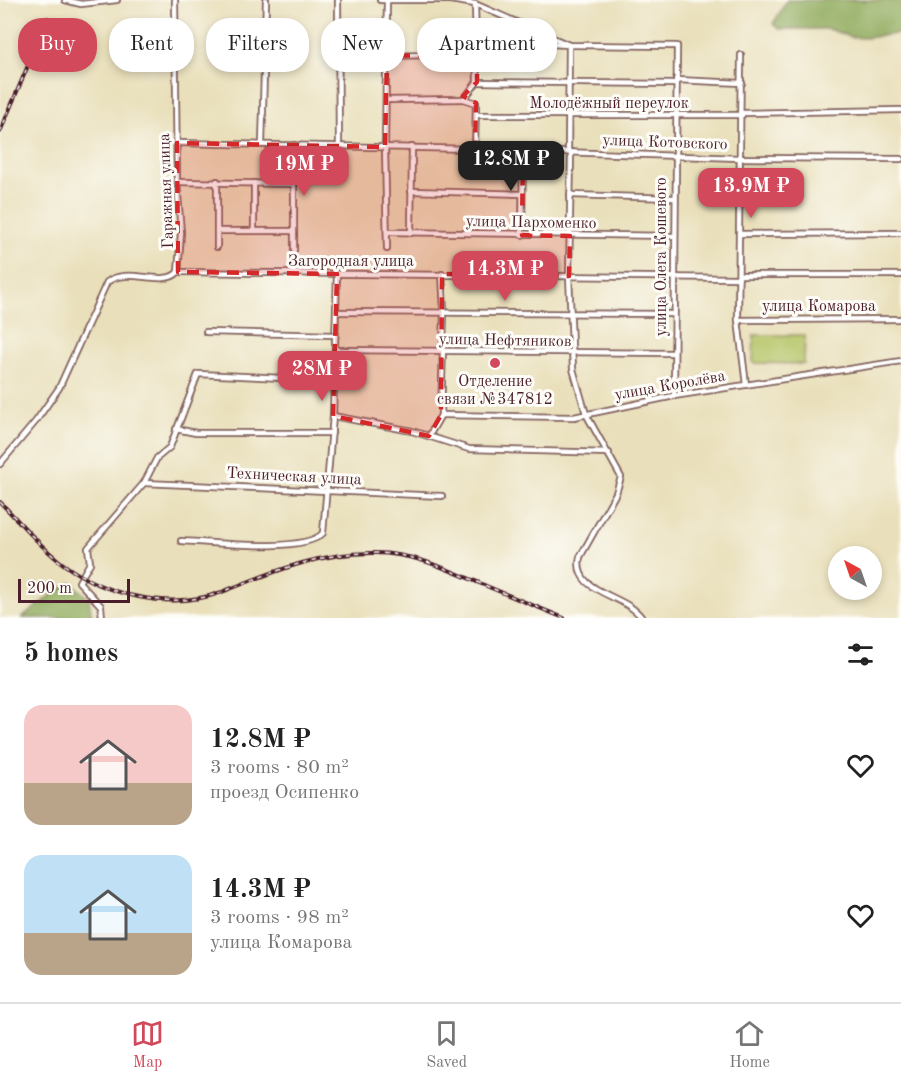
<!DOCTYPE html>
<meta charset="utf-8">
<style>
body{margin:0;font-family:"Old Standard TT",serif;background:#f6f6f6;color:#222;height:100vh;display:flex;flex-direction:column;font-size:22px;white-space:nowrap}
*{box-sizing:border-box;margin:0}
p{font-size:20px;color:#767676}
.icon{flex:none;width:33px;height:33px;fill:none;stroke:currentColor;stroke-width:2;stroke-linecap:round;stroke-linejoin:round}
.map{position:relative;height:618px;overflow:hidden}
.details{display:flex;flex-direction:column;background:#fff;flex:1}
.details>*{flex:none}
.banner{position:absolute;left:18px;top:18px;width:600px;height:54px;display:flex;gap:12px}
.needle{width:39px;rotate:320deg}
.fabs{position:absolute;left:828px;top:546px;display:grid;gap:12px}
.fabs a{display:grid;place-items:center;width:54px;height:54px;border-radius:50%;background:#fff;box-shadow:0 3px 9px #0003;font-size:30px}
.scale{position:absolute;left:18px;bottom:15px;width:112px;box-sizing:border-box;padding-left:6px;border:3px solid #4a1f2b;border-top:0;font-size:16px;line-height:21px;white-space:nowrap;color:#4a1f2b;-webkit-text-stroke:4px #fdfcf7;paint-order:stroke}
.price{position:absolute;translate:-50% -51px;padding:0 14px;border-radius:12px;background:#d1495b;color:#fff;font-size:20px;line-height:39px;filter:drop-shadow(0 2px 3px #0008)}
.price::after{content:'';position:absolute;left:50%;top:36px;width:18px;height:14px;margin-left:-9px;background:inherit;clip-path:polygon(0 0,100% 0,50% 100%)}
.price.on{background:#222;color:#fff}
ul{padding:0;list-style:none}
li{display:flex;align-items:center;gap:18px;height:150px;padding:0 24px}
li span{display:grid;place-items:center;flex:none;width:168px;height:120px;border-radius:18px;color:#555}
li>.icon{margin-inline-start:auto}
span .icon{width:72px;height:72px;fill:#fffc;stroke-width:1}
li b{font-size:26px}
h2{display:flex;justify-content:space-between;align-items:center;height:72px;padding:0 24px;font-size:26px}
.pill{padding:0 21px;border-radius:24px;background:#fff;box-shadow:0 3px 9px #0003;font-size:21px;line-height:54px}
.pill.on{background:#d1495b;color:#fff}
.dock{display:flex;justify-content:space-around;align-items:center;height:84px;border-top:2px solid #e0e0e0;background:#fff;font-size:16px;color:#767676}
.dock a{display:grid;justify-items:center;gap:3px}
.dock .on{color:#d1495b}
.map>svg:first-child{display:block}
.green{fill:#b5c568;stroke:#80724a;stroke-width:1.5}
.forest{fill:#90aa5c;stroke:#6d6444;stroke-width:1.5}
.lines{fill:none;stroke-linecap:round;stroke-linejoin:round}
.minor-casing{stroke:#82625d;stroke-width:8}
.minor{stroke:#fff;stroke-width:4.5}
.rail-casing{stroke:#4a1f2b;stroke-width:4}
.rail{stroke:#fdfcf7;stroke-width:1.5;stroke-dasharray:4.5;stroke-linecap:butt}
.marked{fill:#d62828;fill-opacity:0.2;stroke:#d62828;stroke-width:4.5;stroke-dasharray:12 8;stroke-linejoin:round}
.poi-dot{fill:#d1495b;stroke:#fdfcf7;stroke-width:2}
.labels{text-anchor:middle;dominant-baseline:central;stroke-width:6;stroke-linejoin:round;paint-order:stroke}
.street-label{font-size:16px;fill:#4a1f2b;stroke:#fdfcf7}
.poi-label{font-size:16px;fill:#4a1f2b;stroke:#fdfcf7}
</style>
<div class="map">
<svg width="901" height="618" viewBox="0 0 901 618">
<rect width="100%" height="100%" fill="#fdfcf7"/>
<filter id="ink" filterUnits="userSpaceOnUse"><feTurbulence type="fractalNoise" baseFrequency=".0167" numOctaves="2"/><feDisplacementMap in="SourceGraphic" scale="12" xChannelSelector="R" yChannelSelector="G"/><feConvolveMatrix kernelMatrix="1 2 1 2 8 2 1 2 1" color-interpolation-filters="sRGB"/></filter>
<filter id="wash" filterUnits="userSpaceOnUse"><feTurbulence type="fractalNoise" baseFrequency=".008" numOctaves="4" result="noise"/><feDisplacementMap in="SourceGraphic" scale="24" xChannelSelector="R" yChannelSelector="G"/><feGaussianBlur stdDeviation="1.35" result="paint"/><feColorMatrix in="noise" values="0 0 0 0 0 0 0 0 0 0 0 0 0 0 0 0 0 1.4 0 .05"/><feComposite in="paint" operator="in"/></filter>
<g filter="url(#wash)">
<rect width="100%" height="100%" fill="#e9dfba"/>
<polygon class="green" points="754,335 805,335 804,364 753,363"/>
<g class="forest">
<polygon points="787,0 901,0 901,33 865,38 851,37 828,29 779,29 773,24"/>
<polygon points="72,583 89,599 92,618 22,618 55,592"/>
</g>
</g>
<g filter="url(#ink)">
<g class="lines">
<g class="minor-casing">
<g id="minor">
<polyline points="65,0 81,4 117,0"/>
<polyline points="338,0 339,146"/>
<polyline points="380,0 450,0 475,4 569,45 677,46 674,396"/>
<polyline points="387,0 385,147 387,249"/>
<polyline points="475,4 477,82 464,99 476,103 475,149"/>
<polyline points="478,40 569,45 568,152"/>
<polyline points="741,55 738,320 746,385"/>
<polyline points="387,56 477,54"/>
<polyline points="676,80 742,83"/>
<polyline points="477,82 676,84"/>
<polyline points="386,100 464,99"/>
<polyline points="742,113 901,110"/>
<polyline points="476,115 742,115"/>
<polyline points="177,143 475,149 740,158 901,159"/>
<polyline points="262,144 266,0"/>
<polyline points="294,145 294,250"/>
<path d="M571 152 569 276 573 369 586 414 621 477 616 493 580 557C572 594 625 593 642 618"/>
<polyline points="217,181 217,247"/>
<polyline points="177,182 292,184"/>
<polyline points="254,183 254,230"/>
<polyline points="411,191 522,194"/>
<polyline points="570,195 674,198"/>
<polyline points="217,231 293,231"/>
<polyline points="387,232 674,236"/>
<polyline points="411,233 412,147"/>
<polyline points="739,234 901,233"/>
<polyline points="522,235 523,150"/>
<polyline points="178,272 739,278"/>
<polyline points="739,275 901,275"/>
<polyline points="337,312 674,314"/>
<polyline points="738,320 901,319"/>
<polyline points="206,332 336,335"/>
<polyline points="336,350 674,353"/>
<polyline points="441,415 574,417 674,396 901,361"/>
<polyline points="333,416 412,431 469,449 609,453"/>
<polyline points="176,429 196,433 332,433"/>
<polyline points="429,436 441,415 444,312 442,274"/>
<path d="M0 464 36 421 59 388 107 282C127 266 164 288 178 272L181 233 177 182 175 0"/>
<polyline points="144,483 442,496"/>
<path d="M181 541C209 542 305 554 323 533L333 416 337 274"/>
<polyline points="102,618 101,606 79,582 90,563 88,548 144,483 157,458 170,447 198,374 282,378 314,377 333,381"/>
</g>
</g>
<use href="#minor" class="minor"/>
<g class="rail-casing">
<g id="rail">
<polyline points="0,132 48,18"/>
<path d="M0 502C20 522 39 546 62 563 105 596 170 611 222 592 273 572 319 552 375 553 414 553 449 570 484 585 510 596 537 607 564 618"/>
</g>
</g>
<use href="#rail" class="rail"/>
</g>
</g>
<path class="marked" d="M477 54V82L463 96 476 103 475 149 523 150 522 235 570 236 569 276 442 274 441 415 429 436 333 416 337 274 178 272 177 143 385 147 387 56Z"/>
<circle class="poi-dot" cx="495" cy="363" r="6"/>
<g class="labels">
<g class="street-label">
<text x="609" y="104">Молодёжный переулок</text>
<text transform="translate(665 143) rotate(2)">улица Котовского</text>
<text transform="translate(167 191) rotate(-92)">Гаражная улица</text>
<text transform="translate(531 223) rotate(1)">улица Пархоменко</text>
<text transform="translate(662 257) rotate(-90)">улица Олега Кошевого</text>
<text x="351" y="262">Загородная улица</text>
<text x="819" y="307">улица Комарова</text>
<text transform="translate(505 341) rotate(1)">улица Нефтяников</text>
<text transform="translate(670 386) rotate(-10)">улица Королёва</text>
<text transform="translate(294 477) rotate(3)">Техническая улица</text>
</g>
<g class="poi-label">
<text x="495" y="382">Отделение<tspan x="495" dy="18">связи №347812</tspan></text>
</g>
</g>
</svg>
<div class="fabs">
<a><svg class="needle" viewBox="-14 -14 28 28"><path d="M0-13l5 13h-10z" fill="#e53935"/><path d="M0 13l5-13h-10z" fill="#767676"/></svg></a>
</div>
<div class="scale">200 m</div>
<b class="price on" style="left:511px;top:192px">12.8M ₽</b>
<b class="price" style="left:304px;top:197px">19M ₽</b>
<b class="price" style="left:751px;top:219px">13.9M ₽</b>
<b class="price" style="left:505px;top:302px">14.3M ₽</b>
<b class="price" style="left:322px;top:402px">28M ₽</b>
<div class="banner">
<a class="pill on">Buy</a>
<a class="pill">Rent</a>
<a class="pill">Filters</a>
<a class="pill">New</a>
<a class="pill">Apartment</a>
</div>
</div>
<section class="details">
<h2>5 homes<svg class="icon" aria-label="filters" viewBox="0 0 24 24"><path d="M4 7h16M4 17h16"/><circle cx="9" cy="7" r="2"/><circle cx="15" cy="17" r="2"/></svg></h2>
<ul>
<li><span style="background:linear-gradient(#f6c9c9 65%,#b9a48a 0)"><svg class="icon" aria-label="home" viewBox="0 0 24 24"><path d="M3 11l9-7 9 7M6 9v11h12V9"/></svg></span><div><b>12.8M ₽</b><p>3 rooms · 80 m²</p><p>проезд Осипенко</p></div><svg class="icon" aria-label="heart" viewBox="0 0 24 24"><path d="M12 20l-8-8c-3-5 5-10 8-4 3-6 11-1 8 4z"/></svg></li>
<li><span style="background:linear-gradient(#bfe0f5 65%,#b9a48a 0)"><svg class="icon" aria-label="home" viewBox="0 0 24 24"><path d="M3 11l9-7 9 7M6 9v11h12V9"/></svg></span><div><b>14.3M ₽</b><p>3 rooms · 98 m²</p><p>улица Комарова</p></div><svg class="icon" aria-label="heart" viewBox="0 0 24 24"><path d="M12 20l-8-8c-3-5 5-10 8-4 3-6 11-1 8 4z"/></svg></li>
</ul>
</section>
<nav class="dock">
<a class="on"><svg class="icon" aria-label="map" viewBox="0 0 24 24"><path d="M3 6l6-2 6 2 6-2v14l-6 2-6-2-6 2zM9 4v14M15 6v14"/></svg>Map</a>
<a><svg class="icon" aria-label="saved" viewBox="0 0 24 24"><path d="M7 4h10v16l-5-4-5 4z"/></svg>Saved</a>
<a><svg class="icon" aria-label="home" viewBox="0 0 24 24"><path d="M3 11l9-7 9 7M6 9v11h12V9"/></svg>Home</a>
</nav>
